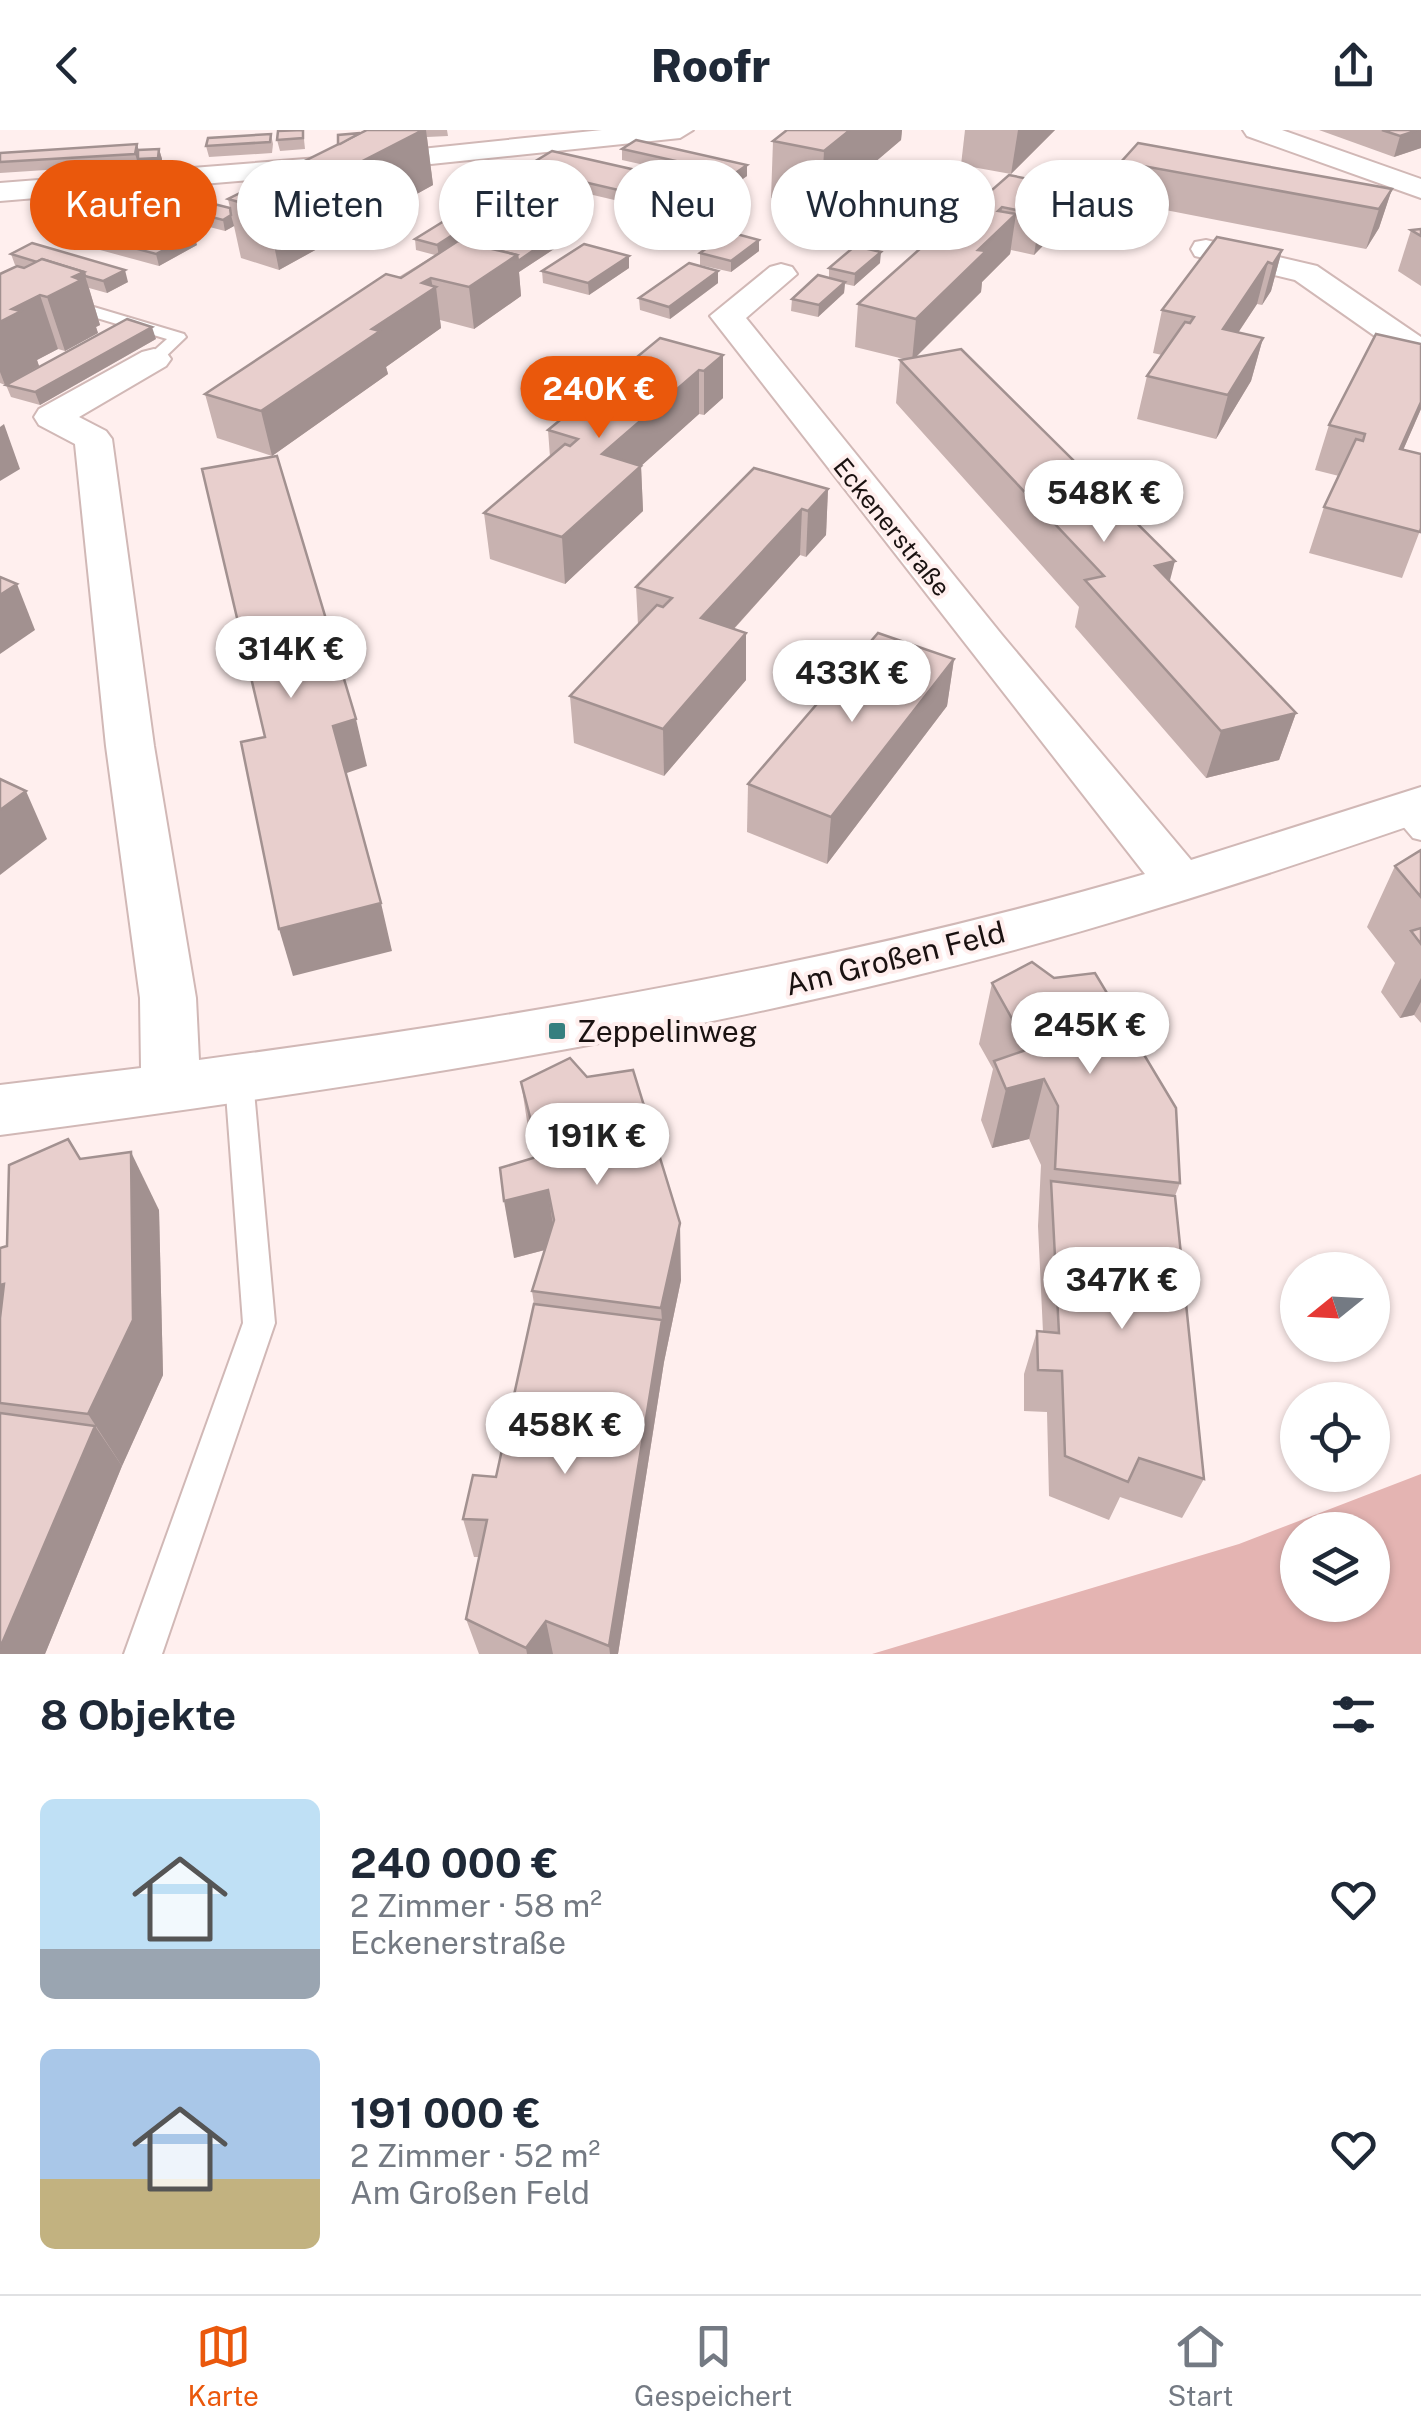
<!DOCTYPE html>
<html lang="de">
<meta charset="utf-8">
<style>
body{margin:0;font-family:"Public Sans",sans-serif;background:#f2f2f3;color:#1f2937;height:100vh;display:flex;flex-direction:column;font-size:38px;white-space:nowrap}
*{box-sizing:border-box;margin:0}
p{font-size:32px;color:#747a83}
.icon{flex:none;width:55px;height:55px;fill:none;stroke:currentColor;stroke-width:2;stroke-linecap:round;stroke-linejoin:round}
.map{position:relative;height:1524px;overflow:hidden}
.drawer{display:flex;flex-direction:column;background:#fff;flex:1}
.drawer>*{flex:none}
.guide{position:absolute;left:30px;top:30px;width:1362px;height:90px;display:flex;gap:20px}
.needle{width:65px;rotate:252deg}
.controls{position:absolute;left:1280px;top:1122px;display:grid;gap:20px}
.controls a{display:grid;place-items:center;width:110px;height:110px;border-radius:50%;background:#fff;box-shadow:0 2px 8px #0004;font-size:50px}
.price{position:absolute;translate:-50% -85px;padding:0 22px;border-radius:35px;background:#fff;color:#222;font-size:32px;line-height:65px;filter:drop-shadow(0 2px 5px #0008)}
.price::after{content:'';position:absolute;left:50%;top:60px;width:30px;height:22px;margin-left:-15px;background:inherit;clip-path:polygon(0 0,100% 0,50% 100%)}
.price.selected{background:#ea580c;color:#fff}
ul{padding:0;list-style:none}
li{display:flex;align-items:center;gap:30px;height:250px;padding:0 40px}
li span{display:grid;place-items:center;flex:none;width:280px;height:200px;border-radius:15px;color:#555}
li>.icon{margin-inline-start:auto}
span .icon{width:120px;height:120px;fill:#fffc;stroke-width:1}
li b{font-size:42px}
h2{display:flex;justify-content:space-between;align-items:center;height:120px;padding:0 40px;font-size:42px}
.pill{padding:0 35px;border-radius:45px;background:#fff;box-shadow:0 2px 8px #0004;font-size:35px;line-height:90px}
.pill.selected{background:#ea580c;color:#fff}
header{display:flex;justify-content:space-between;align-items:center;height:130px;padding:0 40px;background:#fff;font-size:45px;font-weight:800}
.tabs{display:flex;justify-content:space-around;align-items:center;height:140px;border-top:2px solid #e0e1e3;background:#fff;font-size:28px;color:#747a83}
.tabs a{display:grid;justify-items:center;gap:5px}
.tabs .selected{color:#ea580c}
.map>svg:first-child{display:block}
.green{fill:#e4b4b2;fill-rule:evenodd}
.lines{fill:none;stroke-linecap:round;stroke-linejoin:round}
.service-casing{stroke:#d1b8b6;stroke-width:4}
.minor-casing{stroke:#d1b8b6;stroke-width:4}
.service{fill:#fff;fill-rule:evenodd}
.minor{fill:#fff;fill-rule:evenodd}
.wall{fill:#c8b2b0}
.shaded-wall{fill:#a29190}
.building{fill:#e8cfcd;stroke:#a29190;stroke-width:2.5}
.poi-dot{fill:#367f7f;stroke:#ffefee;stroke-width:4}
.labels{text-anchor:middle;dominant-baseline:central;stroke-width:8;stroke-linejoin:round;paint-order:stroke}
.far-street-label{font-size:25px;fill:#1a1211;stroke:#ffefee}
.street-label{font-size:30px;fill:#1a1211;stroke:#ffefee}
.poi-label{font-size:30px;fill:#1a1211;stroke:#ffefee;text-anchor:start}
</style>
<header><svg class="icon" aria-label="back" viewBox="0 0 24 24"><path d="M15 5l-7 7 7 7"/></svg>Roofr<svg class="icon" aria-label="share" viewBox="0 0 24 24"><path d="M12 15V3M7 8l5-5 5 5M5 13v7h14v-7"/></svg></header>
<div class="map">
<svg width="1421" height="1524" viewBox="0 0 1421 1524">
<rect width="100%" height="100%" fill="#ffefee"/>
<path class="green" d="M1421 1344V1524H872L1239 1414ZM1298 1400H1372V1475H1298Z"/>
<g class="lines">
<g class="service-casing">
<g id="service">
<polygon points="0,149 184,204 186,207 160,232 148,232 148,226 167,209 0,159"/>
<polygon points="1401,672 1409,674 1421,687 1421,710 1413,708 1389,680"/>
<polygon points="239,939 249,942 253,950 275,1193 162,1524 124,1524 243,1193 225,950 229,942"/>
</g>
</g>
<g class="minor-casing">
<g id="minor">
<polygon points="602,0 693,0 680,8 383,39 0,71 0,53 383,23"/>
<polygon points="1243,0 1282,0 1421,49 1421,68 1247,6"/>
<polygon points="1206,110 1317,136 1421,207 1421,233 1409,230 1295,150 1195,126 1191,119 1195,112"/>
<path d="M781 134 792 137 797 144 746 188 1002 505 1191 730 1421 657V692C1249 751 1077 807 901 849 604 921 301 965 0 1005V955L141 938 140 868 106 616 75 314 39 295 34 287 39 279 142 222 154 219 166 222 171 229 166 236 79 287 106 301 112 309 154 616 196 868 199 930C518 888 836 834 1145 744L710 186 770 137Z"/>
</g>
</g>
<use href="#service" class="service"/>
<use href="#minor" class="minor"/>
</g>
<g class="wall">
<polygon points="303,0 305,19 280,21 277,10"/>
<polygon points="367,0 447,0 448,6 427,7 433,55 279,140 241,128 234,96 225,101 132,77 129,66 230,78 228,69"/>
<polygon points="787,0 902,0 901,10 821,78 771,68 773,11"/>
<polygon points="965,0 1055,0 1011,44 961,35"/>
<polygon points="1319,0 1421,0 1421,18 1394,27"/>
<polygon points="271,4 273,14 272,23 209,27 206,16"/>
<polygon points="159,19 162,29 161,39 141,40 138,31 138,34 0,43 0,23"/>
<polygon points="622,19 747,35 747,46 734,55 622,30"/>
<polygon points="1121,32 1392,59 1379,98 1366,119 1114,70"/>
<polygon points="524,38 715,69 691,88 525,49"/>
<polygon points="1068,57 1062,96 1034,125 1011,120 1010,124 982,152 981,162 915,227 1169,451 1296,583 1279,630 1206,648 1075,497 1079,477 896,273 900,230 904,229 855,217 858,174 919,120 920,107 975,75"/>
<polygon points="479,88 480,100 461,112 475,115 554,119 519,142 521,166 474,199 440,190 441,198 386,237 388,244 272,326 217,308 205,264 435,125 416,120 415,109"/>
<polygon points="63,99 197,115 159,136 67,111"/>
<polygon points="1421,99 1421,156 1398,141 1411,100"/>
<polygon points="759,110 759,121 731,142 700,135 700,123"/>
<polygon points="1282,120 1271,161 1262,175 1257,174 1238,203 1263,208 1251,251 1216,309 1137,289 1147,246 1162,225 1153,223 1162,180"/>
<polygon points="11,124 128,152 107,163 89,158 100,195 96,197 98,203 65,221 58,219 37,230 39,236 5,255 0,253 0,144 17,136 15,135"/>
<polygon points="629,126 629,138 589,165 543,153 542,141"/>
<polygon points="880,133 854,156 845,154 844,163 818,187 791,181 792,169 829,148 829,138"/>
<polygon points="718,141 718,153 670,189 640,180 639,168"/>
<polygon points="156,209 40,275 11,267 6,255"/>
<polygon points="1421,214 1421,279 1403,320 1421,398 1402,448 1309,423 1324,377 1339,346 1315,340 1329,295"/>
<polygon points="723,225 723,268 704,285 699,284 641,336 643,381 565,454 490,429 484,383 550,327 548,300"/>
<polygon points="828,359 826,405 806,427 800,425 734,499 746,503 746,550 664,646 574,613 570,566 638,495 636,457"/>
<polygon points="954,529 947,576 827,734 747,702 748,654"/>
<polygon points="1421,720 1421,893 1414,885 1400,888 1381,862 1395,833 1367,797 1395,736"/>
<polygon points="992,853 1180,1053 1175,1066 1204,1349 1182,1388 1120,1367 1109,1390 1049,1366 1047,1282 1024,1281 1024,1244 1037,1201 1043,1202 1038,1096 1041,1035 1029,1009 992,1018 981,990 993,939 979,914"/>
<polygon points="521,952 681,1150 664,1232 618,1524 479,1524 466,1489 479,1427 474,1427 463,1389 496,1347 534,1174 532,1161 545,1120 514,1128 534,1028 530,1011"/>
<polygon points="80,1029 159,1080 163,1245 122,1336 45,1524 0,1524 0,1118 7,1116"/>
</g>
<g class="shaded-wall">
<polygon points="423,0 426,0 433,55 279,140 267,80"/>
<polygon points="850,0 902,0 901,10 821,78 824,21"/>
<polygon points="1018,0 1055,0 1011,44"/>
<polygon points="1418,0 1421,0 1421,18 1394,27 1400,6"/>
<polygon points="137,14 140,25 159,19 162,29 161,39 141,40 135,24"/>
<polygon points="747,35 747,46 734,55 734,44"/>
<polygon points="1068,57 1062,96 1034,125 1040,85"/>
<polygon points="715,58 715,69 691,88 691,77"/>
<polygon points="1392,59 1379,98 1366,119 1379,79"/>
<polygon points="1002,77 999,100 1016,84 1010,124 982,152 981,162 912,231 916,189 978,120 998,81"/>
<polygon points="231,85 234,96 225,101 223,90"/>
<polygon points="479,88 480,100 439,126 437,115"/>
<polygon points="194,104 197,115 159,136 156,124"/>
<polygon points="553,107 554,119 519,142 521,166 474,199 469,157 517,125"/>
<polygon points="759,110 759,121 731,142 731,131"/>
<polygon points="1282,120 1271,161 1262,175 1273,134"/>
<polygon points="881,122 880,133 854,156 855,144"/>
<polygon points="629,126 629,138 589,165 588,153"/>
<polygon points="1268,132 1257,174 1212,242 1223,199"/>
<polygon points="125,140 128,152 107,163 103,151"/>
<polygon points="718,141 718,153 670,189 669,177"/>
<polygon points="84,142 100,195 96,197 98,203 65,221 47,167 73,147"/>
<polygon points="431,148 433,159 436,157 441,198 386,237 388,244 272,326 261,281 372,199 422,153"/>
<polygon points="845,152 844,163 818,187 819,175"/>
<polygon points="40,165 58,219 37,230 39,236 5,255 0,242 0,192 12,179"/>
<polygon points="152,197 156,209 40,275 35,262"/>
<polygon points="1263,208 1251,251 1216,309 1228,265"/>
<polygon points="723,225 723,268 704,285 704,241"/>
<polygon points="699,240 699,284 641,336 643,381 565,454 562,407 602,324"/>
<polygon points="1421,272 1421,279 1384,364 1400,319"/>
<polygon points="4,294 20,339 0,351 0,297"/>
<polygon points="828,359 826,405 806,427 808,381"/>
<polygon points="802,379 800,425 701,535 701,488"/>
<polygon points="1175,431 1163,477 1155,436"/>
<polygon points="17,454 35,500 0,524 0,465"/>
<polygon points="746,503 746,550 664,646 663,599"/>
<polygon points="954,529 947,576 827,734 831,687"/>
<polygon points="1296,583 1279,630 1206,648 1221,601"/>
<polygon points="356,589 367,636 344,644 333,596"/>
<polygon points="26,661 47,709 0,745 0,680"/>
<polygon points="381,773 392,821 293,846 279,799"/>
<polygon points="1421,848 1421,872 1414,885 1400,888"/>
<polygon points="1044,949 1029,1009 992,1018 1006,959"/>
<polygon points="131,1022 159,1080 163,1245 122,1336 88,1284"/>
<polygon points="548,1060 556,1117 514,1128 504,1071"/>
<polygon points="680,1093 681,1150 664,1232 618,1524 610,1524 609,1516 662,1190 661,1178"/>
<polygon points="4,1154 0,1220 0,1155"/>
<polygon points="95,1296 122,1336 45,1524 0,1524 0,1518"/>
<polygon points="546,1491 553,1524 527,1524 526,1518"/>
</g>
<g class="building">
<polygon points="303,0 303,8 277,10 278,1"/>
<polygon points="367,0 423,0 267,80 228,69"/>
<polygon points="787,0 850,0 824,21 773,11"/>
<polygon points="1382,0 1418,0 1400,6"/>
<polygon points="360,3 340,14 338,14 338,5"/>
<polygon points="271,4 270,12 206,16 208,8"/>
<polygon points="636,10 747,35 734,44 622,19"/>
<polygon points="1138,13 1392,59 1379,79 1121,32"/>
<polygon points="137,14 135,24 0,32 0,23"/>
<polygon points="159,19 158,28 138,29 138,20"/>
<polygon points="552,21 715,58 691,77 524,38"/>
<polygon points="1009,45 1068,57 1040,85 1002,77 998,81 1016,84 978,120 986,121 916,189 858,174 931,109 920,107 959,72 975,75"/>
<polygon points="146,57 230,78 231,85 223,90 129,66"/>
<polygon points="103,80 194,104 156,124 63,99"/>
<polygon points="457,83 479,88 437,115 415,109"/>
<polygon points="506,96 553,107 518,131 517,125 475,115"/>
<polygon points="1421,99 1421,106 1411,100"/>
<polygon points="729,102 759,110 731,131 700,123"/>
<polygon points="1217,107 1282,120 1273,134 1268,132 1223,199 1263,208 1228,265 1147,246 1185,192 1190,193 1194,187 1162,180"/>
<polygon points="458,111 517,125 469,157 431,148 422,153 436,157 372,199 380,201 261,281 205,264 386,144 401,148"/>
<polygon points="32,113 125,140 103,151 85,146 84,142 42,129 37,132 11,124"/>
<polygon points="584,114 629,126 588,153 542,141"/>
<polygon points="855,116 881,122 855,144 829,138"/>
<polygon points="42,129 84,142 73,147 81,150 47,167 40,165 12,179 21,181 0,192 0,144 17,136 24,138"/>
<polygon points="689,133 718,141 669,177 639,168"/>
<polygon points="818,145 845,152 819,175 792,169"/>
<polygon points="127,189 152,197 35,262 6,255"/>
<polygon points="1376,204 1421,214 1421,272 1400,319 1421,324 1421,398 1420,402 1324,377 1356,309 1363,311 1365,304 1329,295"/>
<polygon points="660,208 723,225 704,241 699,240 602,324 641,336 562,407 484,383 565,314 570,316 578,309 548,300"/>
<polygon points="961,219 1175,431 1155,436 1296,583 1221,601 1085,450 1104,446 900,230"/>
<polygon points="277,326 356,589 333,596 381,773 279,799 241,612 265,607 202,339"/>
<polygon points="754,338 828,359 808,381 802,379 701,488 746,503 663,599 570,566 657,475 663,477 672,468 636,457"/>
<polygon points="0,447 17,454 0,465"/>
<polygon points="878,503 954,529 831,687 748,654"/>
<polygon points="0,649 26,661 0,680"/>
<polygon points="1421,720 1421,767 1395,736"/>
<polygon points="1421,798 1421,814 1411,801"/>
<polygon points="1032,832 1054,848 1095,843 1176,978 1180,1053 1055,1039 1058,976 1044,949 1006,959 994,931 1029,919 992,853"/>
<polygon points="570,928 587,947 633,940 680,1093 661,1178 532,1161 554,1090 548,1060 504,1071 500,1038 540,1026 521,952"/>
<polygon points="68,1009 80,1029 131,1022 133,1190 88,1284 0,1273 0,1188 4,1154 0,1155 0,1118 7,1116 9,1035"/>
<polygon points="1051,1051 1175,1066 1204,1349 1139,1328 1128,1352 1065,1326 1062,1241 1038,1240 1037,1201 1059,1203"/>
<polygon points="534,1174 662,1190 609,1516 546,1491 526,1518 466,1489 487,1390 463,1389 473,1345 496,1347"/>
<polygon points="0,1283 95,1296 0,1518"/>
</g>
<rect class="poi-dot" x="547" y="891" width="20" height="20" rx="5"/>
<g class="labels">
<g class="far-street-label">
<text transform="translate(892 397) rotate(51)">Eckenerstraße</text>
</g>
<g class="street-label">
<text transform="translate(895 828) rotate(-14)">Am Großen Feld</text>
</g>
<g class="poi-label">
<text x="577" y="901">Zeppelinweg</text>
</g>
</g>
</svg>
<div class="controls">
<a><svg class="needle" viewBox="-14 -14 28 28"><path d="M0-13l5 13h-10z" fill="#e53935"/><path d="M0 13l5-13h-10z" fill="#747a83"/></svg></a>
<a><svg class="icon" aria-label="locate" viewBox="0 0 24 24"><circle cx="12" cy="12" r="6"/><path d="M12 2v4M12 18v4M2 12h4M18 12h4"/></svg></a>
<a><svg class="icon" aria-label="layers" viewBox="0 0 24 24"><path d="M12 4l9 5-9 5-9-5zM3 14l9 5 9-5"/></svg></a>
</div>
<b class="price selected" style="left:599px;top:311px">240K €</b>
<b class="price" style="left:1104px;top:415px">548K €</b>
<b class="price" style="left:291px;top:571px">314K €</b>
<b class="price" style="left:852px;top:595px">433K €</b>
<b class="price" style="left:1090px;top:947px">245K €</b>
<b class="price" style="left:597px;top:1058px">191K €</b>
<b class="price" style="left:1122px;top:1202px">347K €</b>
<b class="price" style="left:565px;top:1347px">458K €</b>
<div class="guide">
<a class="pill selected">Kaufen</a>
<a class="pill">Mieten</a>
<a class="pill">Filter</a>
<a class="pill">Neu</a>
<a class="pill">Wohnung</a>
<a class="pill">Haus</a>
</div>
</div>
<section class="drawer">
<h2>8 Objekte<svg class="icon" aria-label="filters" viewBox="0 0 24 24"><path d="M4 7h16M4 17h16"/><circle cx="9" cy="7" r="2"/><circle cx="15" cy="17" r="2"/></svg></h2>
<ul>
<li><span style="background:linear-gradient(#bfe0f5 75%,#9aa5b1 0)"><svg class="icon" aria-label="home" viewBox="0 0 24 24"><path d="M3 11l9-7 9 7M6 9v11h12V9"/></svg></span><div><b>240 000 €</b><p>2 Zimmer · 58 m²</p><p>Eckenerstraße</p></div><svg class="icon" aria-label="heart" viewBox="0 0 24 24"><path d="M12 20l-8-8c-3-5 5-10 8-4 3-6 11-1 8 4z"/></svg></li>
<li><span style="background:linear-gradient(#a9c7e8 65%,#c2b280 0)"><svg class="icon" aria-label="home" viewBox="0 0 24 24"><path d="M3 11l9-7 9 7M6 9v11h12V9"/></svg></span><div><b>191 000 €</b><p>2 Zimmer · 52 m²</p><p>Am Großen Feld</p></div><svg class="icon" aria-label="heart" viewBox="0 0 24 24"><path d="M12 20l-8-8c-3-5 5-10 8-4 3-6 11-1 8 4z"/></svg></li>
</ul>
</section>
<nav class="tabs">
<a class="selected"><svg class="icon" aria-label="map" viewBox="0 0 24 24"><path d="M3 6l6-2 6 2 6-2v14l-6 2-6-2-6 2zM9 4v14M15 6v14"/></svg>Karte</a>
<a><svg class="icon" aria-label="saved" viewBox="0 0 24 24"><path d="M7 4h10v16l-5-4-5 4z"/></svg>Gespeichert</a>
<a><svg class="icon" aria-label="home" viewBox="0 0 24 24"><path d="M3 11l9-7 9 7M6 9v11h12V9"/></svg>Start</a>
</nav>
